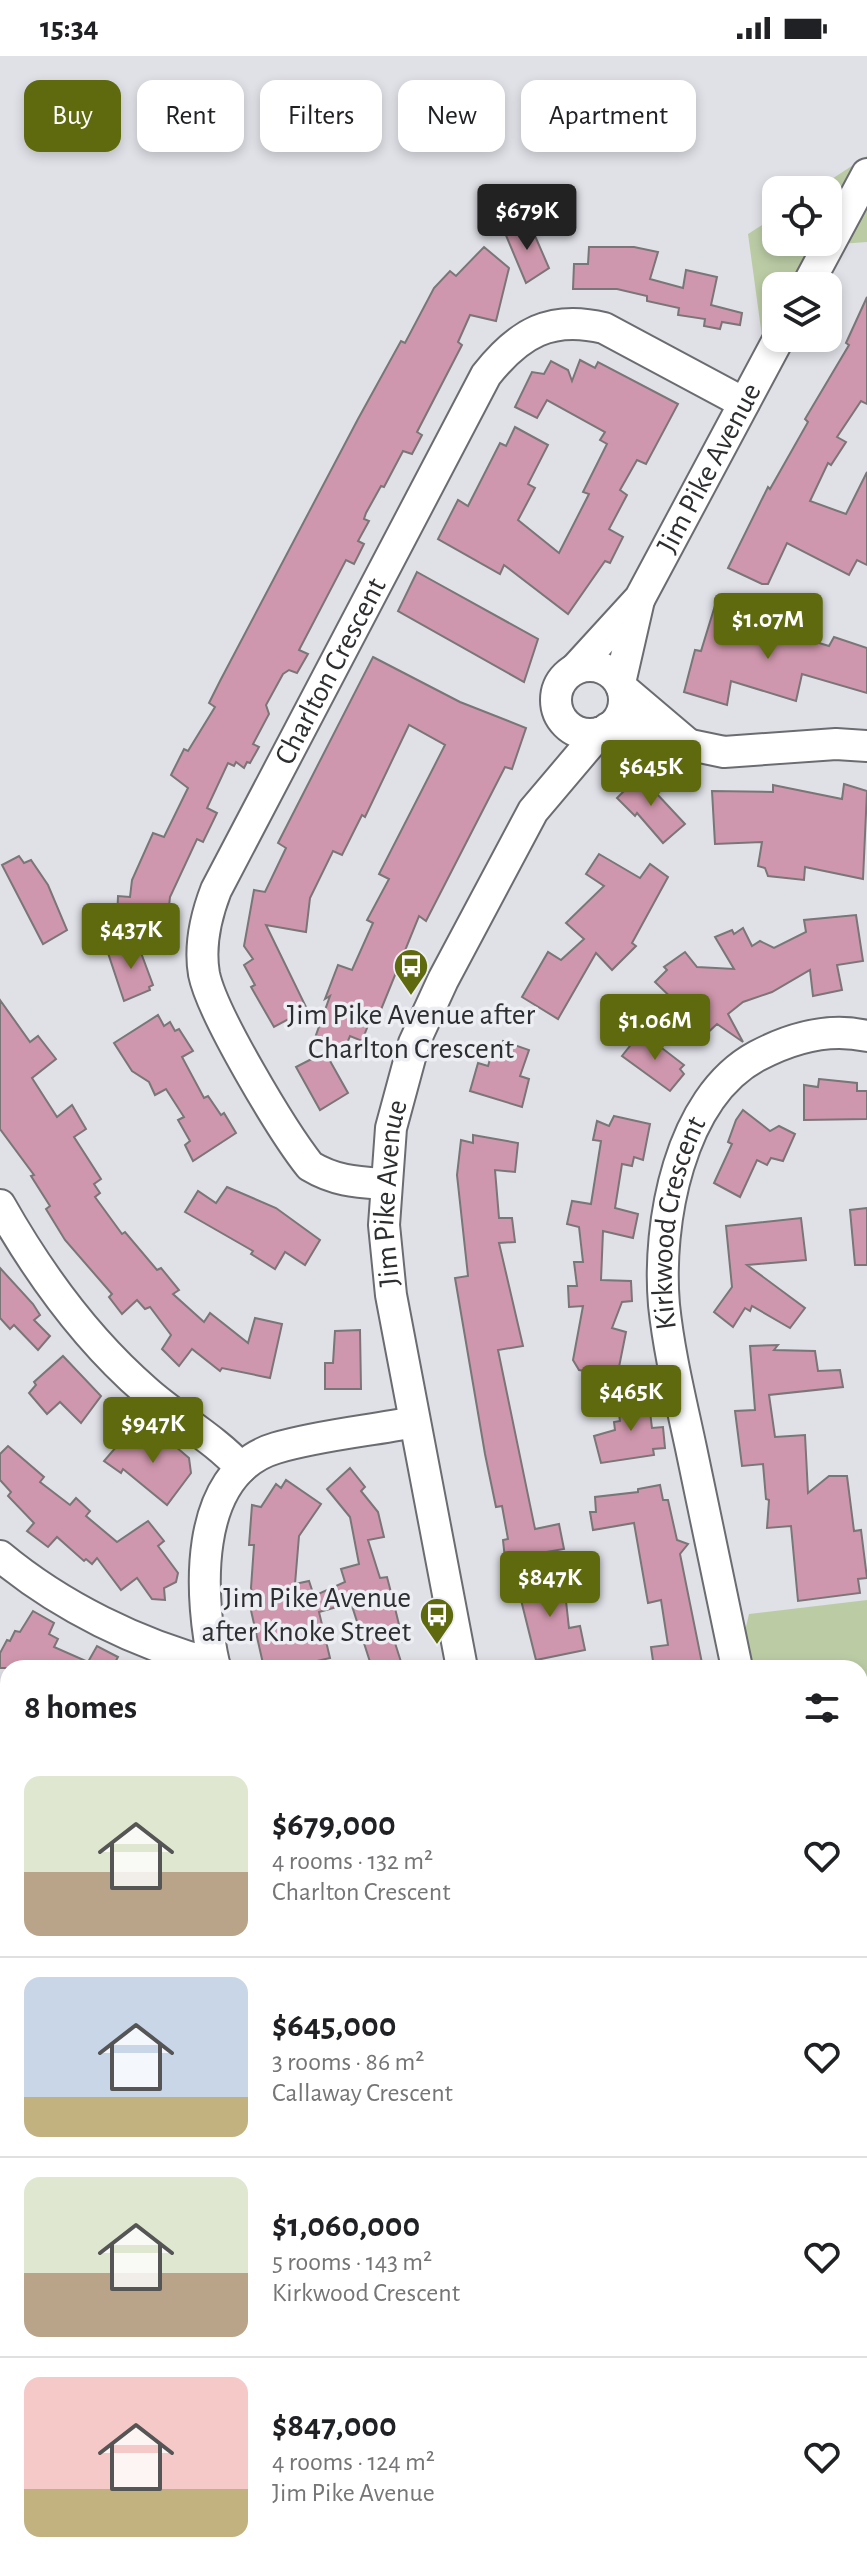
<!DOCTYPE html>
<meta charset="utf-8">
<style>
body{margin:0;font-family:"Alegreya Sans",sans-serif;background:#f6f6f6;color:#202124;height:100vh;display:flex;flex-direction:column;font-size:30px;white-space:nowrap}
*{box-sizing:border-box;margin:0}
p{font-size:26px;color:#757577}
.icon{flex:none;width:44px;height:44px;fill:none;stroke:currentColor;stroke-width:2;stroke-linecap:round;stroke-linejoin:round}
.map{position:relative;flex:1;overflow:hidden}
.sheet{position:absolute;left:0px;top:1604px;width:868px;height:914px;display:flex;flex-direction:column;background:#fff;border-radius:24px 24px 0 0;box-shadow:0 4px 12px #0003}
.sheet>*{flex:none}
.guide{position:absolute;left:24px;top:24px;width:820px;height:72px;display:flex;gap:16px}
.fabs{position:absolute;left:762px;top:120px;display:grid;gap:16px}
.fabs a{display:grid;place-items:center;width:80px;height:80px;border-radius:16px;background:#fff;box-shadow:0 4px 12px #0003;font-size:40px}
.price{position:absolute;translate:-50% -68px;padding:0 18px;border-radius:8px;background:#5f690d;color:#fff;font-size:26px;line-height:52px;filter:drop-shadow(0 2px 4px #0008)}
.price::after{content:'';position:absolute;left:50%;top:48px;width:24px;height:18px;margin-left:-12px;background:inherit;clip-path:polygon(0 0,100% 0,50% 100%)}
.price.active{background:#222;color:#fff}
ul{padding:0;list-style:none}
li{display:flex;align-items:center;gap:24px;height:200px;padding:0 24px}
li+li{border-top:2px solid #e0e0e0}
li span{display:grid;place-items:center;flex:none;width:224px;height:160px;border-radius:16px;color:#555}
li>.icon{margin-inline-start:auto}
span .icon{width:96px;height:96px;fill:#fffc;stroke-width:1}
li b{font-size:34px}
h2{display:flex;justify-content:space-between;align-items:center;height:96px;padding:0 24px;font-size:34px}
.pill{padding:0 28px;border-radius:16px;background:#fff;box-shadow:0 4px 12px #0003;font-size:28px;line-height:72px}
.pill.active{background:#5f690d;color:#fff}
.status{display:flex;justify-content:space-between;align-items:center;height:56px;padding:0 40px;background:#fff;direction:ltr}
.status svg{height:22px;fill:currentColor}
.map>svg:first-child{display:block}
.green{fill:#bbcca5}
.building{fill:#cf97ad;stroke:#7a7577;stroke-width:2}
.lines{fill:none;stroke-linecap:round;stroke-linejoin:round}
.minor-casing{stroke:#6b6c71;stroke-width:34}
.minor{stroke:#fff;stroke-width:30}
.labels{text-anchor:middle;dominant-baseline:central;stroke-width:7;stroke-linejoin:round;paint-order:stroke}
.street-label{font-size:30px;fill:#2d2e30;stroke:#edeef4}
.poi-label{font-size:30px;fill:#2d2e30;stroke:#edeef4}
</style>
<div class="status"><b>15:34</b><svg viewBox="0 0 49 12"><path d="M0 12V9h3v3zM5 12V6h3v6zM10 12V3h3v9zM15 12V0h3v12zM26 1h20v11H26zM47 4h2v5h-2z"/></svg></div>
<div class="map">
<svg width="867" height="2517" viewBox="0 0 867 2517">
<rect width="100%" height="100%" fill="#e0e1e7"/>
<g class="green">
<polygon points="867,100 867,186 840,188 820,230 776,230 776,282 794,282 769,332 748,178 776,160 776,186 828,186 828,134 815,134"/>
<polygon points="867,1544 867,1745 860,1750 860,1612 751,1612 745,1575 749,1558"/>
</g>
<g class="building">
<polygon points="523,169 532,173 549,212 526,227 505,177"/>
<polygon points="484,191 509,212 496,265 470,259 458,286 462,289 417,376 422,379 412,398 403,395 384,431 381,430 366,457 364,463 369,465 358,485 364,488 354,508 346,504 299,594 308,598 297,617 289,614 283,618 266,649 269,658 253,688 259,691 250,707 247,706 244,712 236,706 234,710 228,707 207,752 217,757 203,786 197,783 170,841 167,869 117,865 118,840 130,841 132,824 153,777 164,781 188,732 171,719 184,693 188,695 215,651 209,647 220,625 358,363 401,285 405,287 434,232 450,215 456,220"/>
<polygon points="589,191 634,191 658,196 650,223 683,232 686,214 717,221 711,249 742,257 740,269 722,266 720,273 704,270 705,263 678,259 679,252 647,245 647,240 617,233 573,233 574,208 588,208"/>
<polygon points="867,241 867,348 861,345 837,381 846,386 831,409 828,407 810,445 846,458 867,416 867,509 857,504 849,519 787,487 768,528 762,528 728,512 768,431 770,433 808,366 805,363 849,289 846,287"/>
<polygon points="580,304 595,312 598,306 678,348 646,408 637,404 620,434 627,439 609,473 623,481 610,507 605,505 568,558 504,509 500,518 438,483 458,444 468,450 500,387 506,390 515,371 548,389 528,428 535,432 518,464 559,497 589,438 583,436 607,388 600,384 605,376 547,344 537,362 515,351 532,316 544,318 551,305 568,314 572,325"/>
<polygon points="417,516 538,583 524,626 398,555"/>
<polygon points="717,543 742,552 736,568 780,585 783,576 829,590 834,581 867,592 867,637 802,618 796,645 731,625 727,649 684,636 695,594 701,595"/>
<polygon points="373,601 460,646 526,672 512,713 505,711 426,865 419,860 378,961 372,959 362,985 350,980 345,992 316,979 330,940 325,943 338,909 352,914 373,867 367,864 389,823 379,818 445,689 409,669 365,761 362,759 342,799 333,795 310,842 306,876 266,869 307,953 274,971 251,931 255,929 244,909 253,903 244,890 254,834 265,836 286,792 278,787"/>
<polygon points="643,716 661,734 657,738 685,768 663,787 637,757 635,760 617,742"/>
<polygon points="844,728 867,735 863,823 805,811 804,824 768,820 765,812 758,810 762,786 715,788 712,735 773,736 773,729 842,743"/>
<polygon points="599,798 640,822 650,808 668,821 632,887 636,890 612,914 596,897 558,963 522,941 548,896 561,904 584,883 566,867 604,830 586,818"/>
<polygon points="19,800 24,807 31,804 48,829 67,874 43,888 2,809"/>
<polygon points="856,859 863,905 837,909 842,934 813,940 810,914 772,936 743,946 728,958 743,986 717,968 702,982 684,962 689,959 655,926 667,914 664,911 685,896 697,911 734,913 715,881 732,874 734,878 743,872 752,890 760,885 774,892 806,876 804,864"/>
<polygon points="137,886 153,929 149,931 150,934 124,945 108,897"/>
<polygon points="0,944 30,986 38,980 56,1003 32,1022 57,1061 72,1049 86,1073 74,1081 101,1123 94,1128 100,1137 95,1141 122,1178 125,1176 157,1214 161,1212 179,1234 173,1238 204,1266 210,1257 248,1287 255,1262 282,1268 270,1322 222,1312 220,1315 192,1293 179,1310 162,1293 171,1279 150,1251 145,1253 137,1244 122,1258 109,1241 112,1238 65,1184 46,1153 50,1150 31,1120 34,1119 0,1073"/>
<polygon points="158,959 164,970 170,966 175,975 179,973 193,995 182,1001 204,1042 208,1040 221,1059 224,1057 236,1077 193,1105 185,1089 190,1085 178,1064 184,1061 166,1033 155,1039 149,1026 132,1015 114,987"/>
<polygon points="641,976 684,1009 680,1013 684,1018 670,1035 622,1000"/>
<polygon points="503,985 529,994 520,1020 529,1023 522,1051 470,1035 478,1007 488,1010 491,1000 497,1002"/>
<polygon points="325,996 348,1037 320,1054 296,1011"/>
<polygon points="819,1023 857,1027 857,1035 867,1035 867,1063 804,1064 804,1029 818,1031"/>
<polygon points="743,1054 770,1075 779,1070 795,1078 783,1105 771,1102 767,1109 757,1104 740,1141 714,1127 732,1088 728,1086 736,1064"/>
<polygon points="614,1060 650,1068 643,1104 634,1101 632,1110 622,1108 615,1152 638,1158 633,1182 603,1175 601,1224 631,1225 632,1245 622,1246 612,1272 626,1276 617,1321 579,1314 573,1304 583,1250 569,1251 568,1230 577,1230 574,1206 583,1206 579,1171 567,1168 572,1145 591,1148 601,1085 593,1084 597,1065 609,1070"/>
<polygon points="473,1079 518,1087 515,1116 495,1114 499,1162 512,1162 515,1186 499,1187 523,1290 498,1294 535,1473 559,1468 564,1493 505,1503 503,1484 508,1483 502,1450 496,1451 485,1398 455,1222 468,1220 457,1119 461,1084 473,1087"/>
<polygon points="227,1131 276,1152 320,1184 305,1209 285,1196 275,1213 251,1198 253,1195 185,1156 198,1135 216,1147"/>
<polygon points="867,1152 867,1209 855,1209 850,1154"/>
<polygon points="801,1162 806,1204 747,1209 805,1252 790,1272 752,1250 750,1255 745,1252 733,1271 714,1256 732,1231 726,1170"/>
<polygon points="0,1212 33,1248 40,1259 34,1264 50,1280 38,1294 14,1269 10,1273 0,1262"/>
<polygon points="360,1274 361,1333 325,1333 325,1307 333,1307 335,1275"/>
<polygon points="778,1289 774,1294 815,1295 818,1315 840,1314 843,1331 769,1339 775,1381 805,1379 808,1437 829,1420 847,1420 854,1475 861,1474 867,1522 858,1523 860,1537 798,1545 791,1470 767,1472 769,1444 766,1443 763,1408 742,1410 735,1355 755,1354 750,1290"/>
<polygon points="63,1300 101,1340 81,1367 60,1346 47,1358 29,1337 36,1329 34,1326"/>
<polygon points="648,1339 652,1372 663,1371 665,1392 653,1393 654,1399 601,1407 594,1380 615,1374 614,1366 620,1365 617,1345"/>
<polygon points="155,1373 189,1402 191,1417 167,1449 123,1413 121,1417 104,1405 123,1383 128,1387 133,1383 141,1390"/>
<polygon points="8,1390 44,1421 40,1426 70,1449 76,1442 90,1455 86,1460 117,1486 148,1465 164,1485 158,1490 178,1517 176,1526 164,1532 165,1544 152,1543 137,1522 121,1534 97,1502 92,1508 86,1503 84,1505 57,1481 48,1491 27,1475 34,1467 8,1440 11,1436 0,1424 0,1398"/>
<polygon points="350,1412 365,1431 361,1435 378,1456 384,1481 368,1484 380,1522 387,1521 393,1544 403,1585 395,1587 403,1612 372,1612 351,1547 319,1556 330,1602 287,1612 264,1612 250,1550 255,1548 251,1532 254,1489 249,1489 252,1449 261,1451 276,1428 281,1432 286,1424 321,1448 299,1480 295,1528 309,1525 314,1540 345,1526 341,1513 359,1508 350,1461 327,1433"/>
<polygon points="660,1429 663,1444 668,1444 677,1484 688,1488 680,1498 703,1612 654,1612 651,1591 668,1589 661,1544 648,1547 634,1467 593,1474 590,1456 596,1456 595,1441 638,1436 638,1433"/>
<polygon points="563,1518 569,1572 580,1570 585,1594 536,1604 518,1532"/>
<polygon points="33,1555 54,1567 49,1578 58,1583 54,1591 88,1606 97,1590 118,1601 112,1612 0,1612 0,1597 7,1584 10,1585 15,1575 20,1576"/>
</g>
<g class="lines">
<g class="minor-casing">
<g id="minor">
<polyline points="807,230 867,118"/>
<circle cx="590" cy="644" r="34"/>
<path id="s1" d="M576 612 640 542 779 282"/>
<polyline points="620,627 639,544"/>
<polyline points="622,632 688,688"/>
<polyline points="608,672 724,696 836,688 867,690"/>
<path id="s2" d="M384 1128C356 1126 335 1125 310 1110 283 1076 212 958 204 918 199 889 206 860 216 834L486 319C519 277 551 259 604 272L744 347"/>
<path d="M0 1149C39 1218 86 1283 146 1335 176 1362 214 1382 241 1412"/>
<path d="M0 1500C60 1550 139 1589 214 1608"/>
<path d="M215 1612C199 1544 191 1417 276 1392 320 1379 369 1375 414 1366"/>
<path id="s3" d="M462 1612 391 1239 384 1169 391 1072 414 987 443 924 533 755 599 677"/>
<path id="s4" d="M737 1612C722 1539 706 1465 691 1392 681 1345 669 1297 664 1249 657 1168 679 1042 757 1000 791 982 828 971 867 980"/>
<polyline points="860,1761 867,1756"/>
<polyline points="0,1765 8,1768"/>
<polyline points="0,2019 8,2023"/>
<polyline points="860,2072 867,2068"/>
<polyline points="860,2409 864,2426 860,2439"/>
<polyline points="92,2517 96,2510"/>
<polyline points="354,2517 358,2510"/>
<polyline points="706,2517 714,2510"/>
</g>
</g>
<use href="#minor" class="minor"/>
</g>
<defs>
<g id="bus-pin" transform="scale(1.8)"><path d="M0 17L-7.5 6A9.5 9.5 0 1 1 7.5 6Z" fill="#5f690d" stroke="#edeef4"/><path d="M-5-6H5V4H4V6H2V4H-2V6H-4V4H-5ZM-3.5-4V0h7V-4ZM-3.5 1.2v1.5H-2V1.2ZM2 1.2v1.5H3.5V1.2Z" fill="#fff"/></g>
</defs>
<g fill-rule="evenodd">
<use href="#bus-pin" x="411" y="910"/>
<use href="#bus-pin" x="437" y="1559"/>
</g>
<g class="labels">
<g class="street-label">
<text stroke="none"><textPath href="#s1" startOffset="242">Jim Pike Avenue</textPath></text>
<text stroke="none"><textPath href="#s2" startOffset="630">Charlton Crescent</textPath></text>
<text stroke="none"><textPath href="#s3" startOffset="482">Jim Pike Avenue</textPath></text>
<text stroke="none"><textPath href="#s4" startOffset="454">Kirkwood Crescent</textPath></text>
</g>
<g class="poi-label">
<text x="411" y="959">Jim Pike Avenue after<tspan x="411" dy="34">Charlton Crescent</tspan></text>
<text x="411" y="1542" text-anchor="end">Jim Pike Avenue<tspan x="411" dy="34">after Knoke Street</tspan></text>
</g>
</g>
</svg>
<div class="fabs">
<a><svg class="icon" aria-label="locate" viewBox="0 0 24 24"><circle cx="12" cy="12" r="6"/><path d="M12 2v4M12 18v4M2 12h4M18 12h4"/></svg></a>
<a><svg class="icon" aria-label="layers" viewBox="0 0 24 24"><path d="M12 4l9 5-9 5-9-5zM3 14l9 5 9-5"/></svg></a>
</div>
<b class="price active" style="left:527px;top:196px">$679K</b>
<b class="price" style="left:768px;top:605px">$1.07M</b>
<b class="price" style="left:651px;top:752px">$645K</b>
<b class="price" style="left:131px;top:915px">$437K</b>
<b class="price" style="left:655px;top:1006px">$1.06M</b>
<b class="price" style="left:631px;top:1377px">$465K</b>
<b class="price" style="left:153px;top:1409px">$947K</b>
<b class="price" style="left:550px;top:1563px">$847K</b>
<div class="guide">
<a class="pill active">Buy</a>
<a class="pill">Rent</a>
<a class="pill">Filters</a>
<a class="pill">New</a>
<a class="pill">Apartment</a>
</div>
<section class="sheet">
<h2>8 homes<svg class="icon" aria-label="filters" viewBox="0 0 24 24"><path d="M4 7h16M4 17h16"/><circle cx="9" cy="7" r="2"/><circle cx="15" cy="17" r="2"/></svg></h2>
<ul>
<li><span style="background:linear-gradient(#dfe7d0 60%,#b9a48a 0)"><svg class="icon" aria-label="home" viewBox="0 0 24 24"><path d="M3 11l9-7 9 7M6 9v11h12V9"/></svg></span><div><b>$679,000</b><p>4 rooms · 132 m²</p><p>Charlton Crescent</p></div><svg class="icon" aria-label="heart" viewBox="0 0 24 24"><path d="M12 20l-8-8c-3-5 5-10 8-4 3-6 11-1 8 4z"/></svg></li>
<li><span style="background:linear-gradient(#c9d6e8 75%,#c2b280 0)"><svg class="icon" aria-label="home" viewBox="0 0 24 24"><path d="M3 11l9-7 9 7M6 9v11h12V9"/></svg></span><div><b>$645,000</b><p>3 rooms · 86 m²</p><p>Callaway Crescent</p></div><svg class="icon" aria-label="heart" viewBox="0 0 24 24"><path d="M12 20l-8-8c-3-5 5-10 8-4 3-6 11-1 8 4z"/></svg></li>
<li><span style="background:linear-gradient(#dfe7d0 60%,#b9a48a 0)"><svg class="icon" aria-label="home" viewBox="0 0 24 24"><path d="M3 11l9-7 9 7M6 9v11h12V9"/></svg></span><div><b>$1,060,000</b><p>5 rooms · 143 m²</p><p>Kirkwood Crescent</p></div><svg class="icon" aria-label="heart" viewBox="0 0 24 24"><path d="M12 20l-8-8c-3-5 5-10 8-4 3-6 11-1 8 4z"/></svg></li>
<li><span style="background:linear-gradient(#f6c9c9 70%,#c2b280 0)"><svg class="icon" aria-label="home" viewBox="0 0 24 24"><path d="M3 11l9-7 9 7M6 9v11h12V9"/></svg></span><div><b>$847,000</b><p>4 rooms · 124 m²</p><p>Jim Pike Avenue</p></div><svg class="icon" aria-label="heart" viewBox="0 0 24 24"><path d="M12 20l-8-8c-3-5 5-10 8-4 3-6 11-1 8 4z"/></svg></li>
</ul>
</section>
</div>
